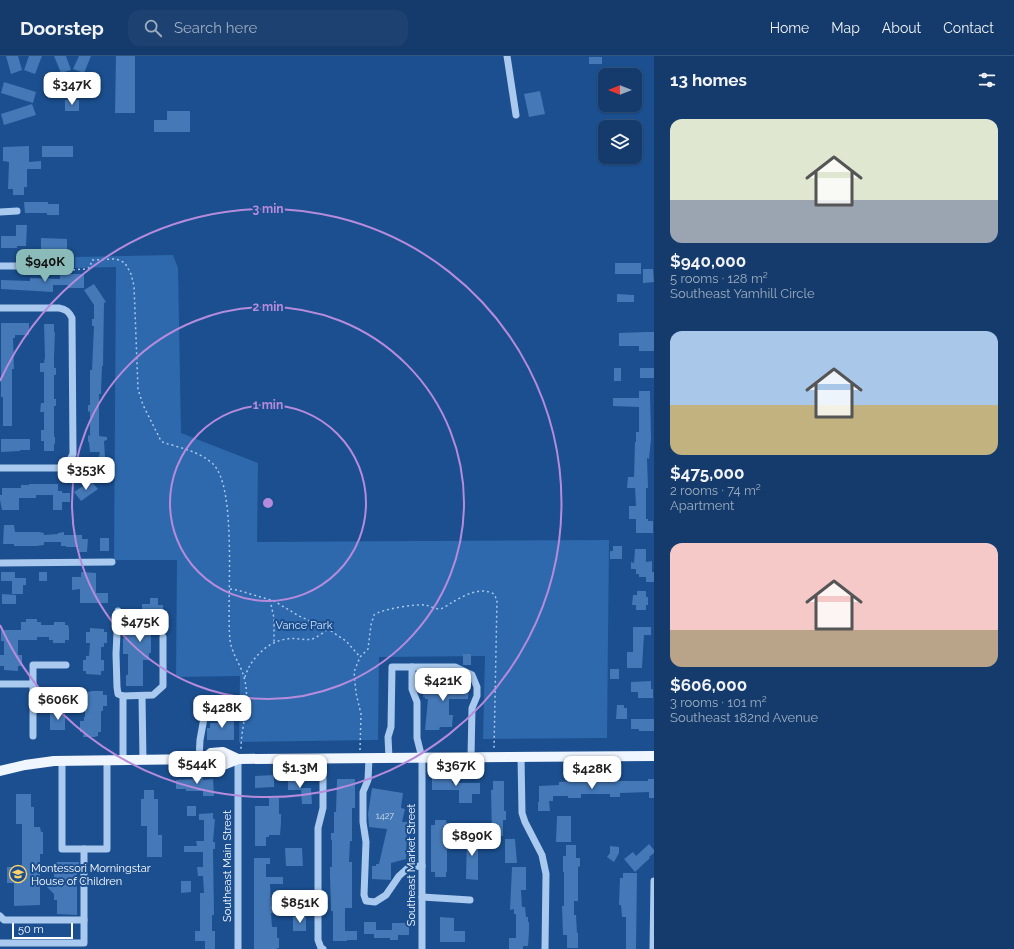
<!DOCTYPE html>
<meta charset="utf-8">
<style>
body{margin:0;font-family:Raleway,sans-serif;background:#1d4271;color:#f1f3f6;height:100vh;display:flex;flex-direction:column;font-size:15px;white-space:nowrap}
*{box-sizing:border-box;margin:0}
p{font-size:13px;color:#9dadc1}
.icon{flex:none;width:22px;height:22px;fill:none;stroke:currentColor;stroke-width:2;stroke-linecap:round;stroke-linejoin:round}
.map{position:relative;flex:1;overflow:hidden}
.side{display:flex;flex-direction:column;background:#143b6b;width:360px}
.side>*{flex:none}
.needle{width:26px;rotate:270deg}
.controls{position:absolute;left:598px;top:12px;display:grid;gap:8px}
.controls a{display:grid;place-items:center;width:44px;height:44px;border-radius:8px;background:#143b6b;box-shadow:0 1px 3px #0004,0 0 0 1px #33557e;font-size:20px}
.scale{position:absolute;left:12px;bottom:10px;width:61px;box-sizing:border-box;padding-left:4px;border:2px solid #fff;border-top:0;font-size:11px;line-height:14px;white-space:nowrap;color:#fff;-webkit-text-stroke:3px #1b4f8f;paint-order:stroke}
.price{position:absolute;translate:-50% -34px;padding:0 9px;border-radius:8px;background:#fff;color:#222;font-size:13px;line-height:26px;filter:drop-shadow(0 1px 2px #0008)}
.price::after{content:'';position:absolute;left:50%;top:24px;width:12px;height:9px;margin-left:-6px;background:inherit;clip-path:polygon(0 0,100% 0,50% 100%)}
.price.on{background:#8bbbb9;color:#111}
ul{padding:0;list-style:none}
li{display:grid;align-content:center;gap:8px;height:212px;padding:0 16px}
li span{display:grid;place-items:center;height:124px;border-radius:12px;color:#555}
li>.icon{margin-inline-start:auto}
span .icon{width:72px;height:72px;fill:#fffc;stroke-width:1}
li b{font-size:17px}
h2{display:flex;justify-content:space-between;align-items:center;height:48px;padding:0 16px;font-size:17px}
header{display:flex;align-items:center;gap:24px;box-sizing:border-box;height:56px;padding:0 20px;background:#143b6b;border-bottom:1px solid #33557e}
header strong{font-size:19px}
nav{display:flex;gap:22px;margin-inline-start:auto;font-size:14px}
.search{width:280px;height:36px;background:#1d4271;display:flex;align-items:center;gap:10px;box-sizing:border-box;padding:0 14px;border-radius:12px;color:#9dadc1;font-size:15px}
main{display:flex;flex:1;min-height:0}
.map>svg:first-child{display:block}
.green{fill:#2e69ad}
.building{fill:#4478b7}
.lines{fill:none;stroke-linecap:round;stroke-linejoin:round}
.path{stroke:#a9c9ee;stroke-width:1.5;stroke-dasharray:2 3;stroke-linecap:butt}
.minor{stroke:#a9c9ee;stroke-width:7}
.major{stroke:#f0f6ff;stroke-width:10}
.ring{fill:none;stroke:#b68bdc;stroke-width:2}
.labels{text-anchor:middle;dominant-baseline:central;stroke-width:4;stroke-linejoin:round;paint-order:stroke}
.number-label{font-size:9px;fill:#d0dded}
.park-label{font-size:11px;fill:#cfe3fa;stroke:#1b4f8f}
.street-label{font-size:11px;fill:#fff;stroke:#1b4f8f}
.poi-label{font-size:11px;fill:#fff;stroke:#1b4f8f;text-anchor:start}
.centre{fill:#b68bdc;stroke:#1b4f8f;stroke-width:2}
.ring-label{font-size:12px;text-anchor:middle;font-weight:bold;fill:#b68bdc;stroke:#1b4f8f;stroke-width:4;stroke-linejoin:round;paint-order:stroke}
</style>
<header>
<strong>Doorstep</strong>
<div class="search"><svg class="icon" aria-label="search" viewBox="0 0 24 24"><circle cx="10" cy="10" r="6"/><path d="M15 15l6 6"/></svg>Search here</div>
<nav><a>Home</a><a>Map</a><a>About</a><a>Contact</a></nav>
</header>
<main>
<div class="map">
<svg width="654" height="893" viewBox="0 0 654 893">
<rect width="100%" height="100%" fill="#1b4f8f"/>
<g class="green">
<polygon points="173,199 178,212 181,377 258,407 257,486 609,484 607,682 483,683 485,600 379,601 378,684 239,686 240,620 176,621 177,504 114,504 116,211 75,212 75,201"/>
<rect x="48" y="631" width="26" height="16"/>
</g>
<g class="building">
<polygon points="6,0 18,0 22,14 11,18"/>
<polygon points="29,0 42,0 35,18 24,14"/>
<polygon points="54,0 66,0 71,14 61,17"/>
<polygon points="79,0 91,0 84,17 73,13"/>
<polygon points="116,0 135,0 135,57 115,57"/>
<rect x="589" y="1" width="13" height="7"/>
<polygon points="4,26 36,36 33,47 1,37"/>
<polygon points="540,35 545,58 529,61 524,38"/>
<rect x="65" y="44" width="14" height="11"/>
<polygon points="32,48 36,59 4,69 1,58"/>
<polygon points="167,55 190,55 190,76 154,76 154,64 167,64"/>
<polygon points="29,90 29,106 41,105 41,113 27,113 27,131 24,131 24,139 13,139 13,133 8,133 9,106 3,105 3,91"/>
<rect x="42" y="90" width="31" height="11"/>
<polygon points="24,146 48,146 48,148 59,148 59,159 47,159 47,157 25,157"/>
<polygon points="16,169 27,169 26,190 17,190 17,192 1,192 1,180 16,180"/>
<polygon points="41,182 67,183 67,193 41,193"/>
<rect x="615" y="207" width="26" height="11"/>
<polygon points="643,213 653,213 654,226 643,227"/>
<polygon points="60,218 84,218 84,232 68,232 68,229 53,229 53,236 1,233 1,224 30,225 30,222 60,223"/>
<polygon points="94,228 106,246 104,247 103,310 102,310 101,338 99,338 99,380 107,381 107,384 104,385 105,401 110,403 104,426 93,423 101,417 95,415 100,396 90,396 89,386 88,386 88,379 90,380 90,355 88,356 88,349 90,349 90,314 92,314 94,270 92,270 92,263 94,263 94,249 84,234"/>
<polygon points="617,238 634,239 634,246 617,246"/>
<polygon points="1,267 29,267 29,279 15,279 15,282 13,282 14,313 12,313 12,370 3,370 3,341 1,341"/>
<polygon points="44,268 54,268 54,276 55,276 54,301 54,312 56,312 56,319 54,319 54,343 56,343 56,350 54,350 54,381 55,381 55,388 54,388 54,395 44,395 44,385 41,385 41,374 44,374 44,356 40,356 41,347 44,347 44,316 40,316 40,307 44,307 45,301"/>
<polygon points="646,276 654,276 654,295 639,295 639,290 619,290 619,277"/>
<rect x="614" y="312" width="7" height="13"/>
<rect x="640" y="312" width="14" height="10"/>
<polygon points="639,335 650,335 651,383 649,403 647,402 648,432 646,432 646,463 648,463 648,465 653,465 653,477 636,477 636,463 629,463 629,450 636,450 635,432 627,432 628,421 634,421 635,386 636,386 636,376 639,376 639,351 613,350 613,342 639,342"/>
<polygon points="1,383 30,383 30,394 20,394 20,395 1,396"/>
<polygon points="91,425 98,433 81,445 74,436"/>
<polygon points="29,428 58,428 58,435 62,435 62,437 70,437 70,446 62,446 62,454 53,454 53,439 36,439 36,442 19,442 19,454 2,454 0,444 0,439 2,439 2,432 21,432 21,429 29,429"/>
<polygon points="4,469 14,469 15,476 39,476 44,477 44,479 58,478 58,477 64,476 64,479 82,479 82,483 88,483 87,496 79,496 79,491 66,491 66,490 61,490 61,486 44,486 44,489 36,490 14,490 14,488 3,488"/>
<rect x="100" y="482" width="9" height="13"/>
<polygon points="613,490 622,490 622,503 610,503 610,495 613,495"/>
<polygon points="635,493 646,493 646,506 652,505 652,516 654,516 654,526 646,526 646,521 639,521 639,518 636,518 636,513 631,513 631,506 634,507"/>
<polygon points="1,516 15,516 15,522 26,522 26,529 23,529 23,538 12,538 12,525 1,525"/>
<rect x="39" y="516" width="8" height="9"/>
<polygon points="81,516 96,517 96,537 108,537 108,547 80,547 80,533 72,534 72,521 81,521"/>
<polygon points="637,535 646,535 646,541 648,541 648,549 646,549 646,554 636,554 636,549 632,549 633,539 637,539"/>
<polygon points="2,538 16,539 16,548 2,548"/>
<polygon points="150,542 158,542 158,549 163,549 163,562 151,563 151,597 149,597 149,604 143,604 143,630 126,630 126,619 128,619 128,598 123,598 123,582 125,582 125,571 142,571 142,548 150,548"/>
<polygon points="26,563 37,563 37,566 41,566 41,569 54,569 54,566 65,566 65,569 68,569 69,573 69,584 65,584 65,587 53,587 53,584 49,584 49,581 37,581 37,584 18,584 18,599 22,599 22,610 18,610 18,615 4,614 4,610 0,610 0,599 4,599 4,585 1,585 1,574 21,574 21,566 26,566"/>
<polygon points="633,571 651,571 651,579 644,579 642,612 627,612 627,596 633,596"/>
<polygon points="90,572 104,573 104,576 107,576 107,587 104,587 104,591 101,591 101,604 104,604 104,615 101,615 101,619 86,618 86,615 83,615 83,604 86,604 86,600 89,600 90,587 86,587 86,576 90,576"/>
<rect x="463" y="598" width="8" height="11"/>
<rect x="610" y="613" width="9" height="10"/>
<polygon points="451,622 466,624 466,629 469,629 468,643 449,643 449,659 453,659 452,671 440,671 439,674 425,674 428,643 425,643 425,641 423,641 424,631 425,631 425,629 429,629 429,627 451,628"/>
<polygon points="651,625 651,633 653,633 653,642 638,642 638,636 631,636 631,626"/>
<polygon points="92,635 103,635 103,639 107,639 107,650 103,650 103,655 101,655 101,676 98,676 98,680 95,681 83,681 84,676 80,676 80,665 84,665 84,661 85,661 85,639 88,639 88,636"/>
<polygon points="617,649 624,649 624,652 627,652 627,663 616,663"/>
<rect x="50" y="656" width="15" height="18"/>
<polygon points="220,660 234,660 234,684 207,684 207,672 210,672 210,667 220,667"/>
<polygon points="631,663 654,663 654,675 639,675 639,673 631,673"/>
<polygon points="435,718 452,718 452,727 480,727 480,738 472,738 472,747 459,747 459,734 432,734 432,720 435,720"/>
<polygon points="196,719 203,719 203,724 213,723 214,740 203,740 203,735 186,735 186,733 176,733 176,724 196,723"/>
<polygon points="274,719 274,731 255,732 255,720"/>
<polygon points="288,719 301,719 301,732 311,732 312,748 302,748 301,734 288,734"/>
<polygon points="337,723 355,723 355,752 352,752 352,785 350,785 349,806 352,806 352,852 345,852 345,875 357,875 357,884 347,884 347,885 333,885 333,855 331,855 330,819 330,811 332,811 332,784 331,784 331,777 334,777 334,756 336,756"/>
<polygon points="648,723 654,723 654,742 649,742 649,736 620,737 620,741 610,741 610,738 581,738 581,742 568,742 568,740 553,740 553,745 549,745 550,755 538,755 538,746 539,746 539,730 559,729 559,726 572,725 648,725"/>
<polygon points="493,725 504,725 504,755 506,755 506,764 503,764 503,780 492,780 491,734 493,734"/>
<polygon points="372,732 403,737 401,752 405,753 402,766 407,766 406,803 391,807 391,824 372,823 372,810 376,810 376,808 379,808 387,773 369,771 368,758"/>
<polygon points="144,734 154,734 154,743 158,743 158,779 162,779 162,801 147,801 147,770 141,770 141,743 144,743"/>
<polygon points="16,738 31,738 31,751 34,751 34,771 40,771 41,776 43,776 43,798 40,798 40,849 14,850 14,827 7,827 7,811 22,811 22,768 16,768"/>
<polygon points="269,742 279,742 279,758 281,758 281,767 280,779 269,779 269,781 266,781 266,790 255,790 255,750 269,750"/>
<rect x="187" y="750" width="9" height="10"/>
<polygon points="213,757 213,763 215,763 213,786 215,786 215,793 213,793 214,859 212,859 212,875 215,875 215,893 205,893 205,885 195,885 195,875 200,875 200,837 204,837 203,820 198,820 197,811 203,811 203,796 184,796 184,790 197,790 196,785 204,785 204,764 199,764 199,758"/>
<polygon points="557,760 571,760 571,786 556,786"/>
<polygon points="435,764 446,764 447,769 447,816 446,816 446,821 435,821 435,816 431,816 431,769 435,769"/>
<polygon points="467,778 478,778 478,824 466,823"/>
<polygon points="505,783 515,783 517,807 505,807"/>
<polygon points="649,788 654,794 654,797 649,801 650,802 635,816 624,803 633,796 636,800"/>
<polygon points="566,789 576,789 576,802 580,802 580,810 578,811 578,845 574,845 574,859 576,859 577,877 578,877 578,892 567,892 567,879 563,879 562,850 564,850 564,816 563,816 563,800 566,800"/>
<polygon points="610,790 619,791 619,797 614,806 607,801 610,797"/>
<polygon points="285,792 302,792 303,810 286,810"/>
<polygon points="254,802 270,802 270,808 266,808 266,821 283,821 283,828 270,828 271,851 279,850 279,857 271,857 272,871 277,871 277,882 279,882 279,892 277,892 277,893 254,893"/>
<polygon points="54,806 79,806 79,813 77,813 77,859 57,858 57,844 54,844 54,838 47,831 54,824"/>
<polygon points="512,811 526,811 526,834 521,834 522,851 525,851 526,861 528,861 528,866 529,866 529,875 528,890 523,890 523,893 509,893 509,882 516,882 516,858 514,858 514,853 510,854"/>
<polygon points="623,817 637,817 636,893 626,893 626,861 622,861 621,849 619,849 620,822 623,822"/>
<polygon points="181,825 191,825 191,836 181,837"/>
<rect x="293" y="861" width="13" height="14"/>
<polygon points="440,861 454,862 454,875 465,875 465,886 440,886"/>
<polygon points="364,866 376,866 376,874 392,874 392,867 409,867 409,879 398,879 398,884 390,884 390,882 374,882 374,878 364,878"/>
</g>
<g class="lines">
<g class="path">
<path d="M68 214 87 213 90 211 92 204 114 203 119 204 125 207 131 218 134 230 138 333 143 349 161 385C165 388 170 388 175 390 189 394 202 398 213 408 238 432 226 547 230 584 232 599 242 610 245 625 250 647 241 671 241 693"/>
<polyline points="230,533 237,534 274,545 299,560 328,573 346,585 360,601"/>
<polyline points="270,544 274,562 274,587"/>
<polyline points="274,568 282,568"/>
<path d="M245 621C250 603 268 585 287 583 296 581 304 585 312 583 318 581 324 576 328 573"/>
<path d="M360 694 361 658 356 637 354 616 360 601 368 593 371 569 374 559C381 553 416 548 425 549 430 550 435 553 440 553 444 552 448 549 451 547 463 540 480 530 494 538L497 544 494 693"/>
</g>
<g class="minor">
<polyline points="507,0 516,59"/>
<polyline points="0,156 17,155"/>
<polyline points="0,210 62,210"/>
<path d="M0 252H59C66 253 69 256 72 262L73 398C70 405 67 409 60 412H0"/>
<polyline points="0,507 112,506"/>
<polyline points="118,555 116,598 117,631 118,638 123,640 153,639 163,630 163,581"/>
<polyline points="412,611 412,633 417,646 417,682 422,702 422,893"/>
<polyline points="0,628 33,628"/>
<polyline points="123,640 123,704"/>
<polyline points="142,640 143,704"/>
<polyline points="33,680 33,609 66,609"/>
<polyline points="521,700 522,757 525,766 542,799 546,818 545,893"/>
<polyline points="369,702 368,724 363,736 363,766 366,786 364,839 366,845 375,846 386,839 399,820 409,811 422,810"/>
<polyline points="389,702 388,681 391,671 392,611 455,611 472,619 477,631 477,640 472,652 471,701"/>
<polyline points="199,703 200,684 204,662"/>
<polyline points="238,703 238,893"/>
<polyline points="62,705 62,793 107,793 107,705"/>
<polyline points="422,841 470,844"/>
<polyline points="0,860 4,864 84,864"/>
<polyline points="0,887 84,887 84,793"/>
<polyline points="323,893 321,892 318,884 318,772 323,752 323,702"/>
<polyline points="653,893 654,825"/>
</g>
<g class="major">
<polyline points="204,703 211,709 223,709 238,703 654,700"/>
<polyline points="0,715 25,709 54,705 204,703 211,697 223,696 238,703"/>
</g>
</g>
<g class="ring">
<circle cx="268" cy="447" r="98"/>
<circle cx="268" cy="447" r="196"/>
<path d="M0 325A294 294 0 1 1 0 569"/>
</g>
<defs>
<g id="school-ring" transform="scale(0.9)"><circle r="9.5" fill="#1b4f8f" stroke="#ffd166" stroke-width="1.5"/><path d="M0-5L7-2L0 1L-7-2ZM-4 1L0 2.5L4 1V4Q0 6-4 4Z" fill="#ffd166"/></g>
</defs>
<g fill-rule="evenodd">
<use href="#school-ring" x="18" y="818"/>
</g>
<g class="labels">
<g class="number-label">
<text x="385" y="760">1427</text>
</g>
<g class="park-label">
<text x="304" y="569">Vance Park</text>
</g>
<g class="street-label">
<text transform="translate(411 809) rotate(-90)">Southeast Market Street</text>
<text transform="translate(227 810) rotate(-90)">Southeast Main Street</text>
</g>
<g class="poi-label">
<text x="31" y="812">Montessori Morningstar<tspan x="31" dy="13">House of Children</tspan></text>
</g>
</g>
<circle cx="268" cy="447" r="6" class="centre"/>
<g class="ring-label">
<text x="268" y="157">3 min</text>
<text x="268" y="255">2 min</text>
<text x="268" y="353">1 min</text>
</g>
</svg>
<div class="controls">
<a><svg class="needle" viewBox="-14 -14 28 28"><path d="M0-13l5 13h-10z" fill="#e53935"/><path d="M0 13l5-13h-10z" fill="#9dadc1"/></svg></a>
<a><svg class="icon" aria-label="layers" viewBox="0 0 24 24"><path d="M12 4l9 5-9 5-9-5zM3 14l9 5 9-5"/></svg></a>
</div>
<div class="scale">50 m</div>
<b class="price" style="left:72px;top:50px">$347K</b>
<b class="price on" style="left:45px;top:227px">$940K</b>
<b class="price" style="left:86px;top:435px">$353K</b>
<b class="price" style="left:140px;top:587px">$475K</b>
<b class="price" style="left:443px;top:646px">$421K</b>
<b class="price" style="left:58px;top:665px">$606K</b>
<b class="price" style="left:222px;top:673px">$428K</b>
<b class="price" style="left:197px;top:729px">$544K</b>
<b class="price" style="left:456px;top:731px">$367K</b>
<b class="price" style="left:300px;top:733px">$1.3M</b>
<b class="price" style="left:592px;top:734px">$428K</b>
<b class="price" style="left:472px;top:801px">$890K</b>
<b class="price" style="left:300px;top:868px">$851K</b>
</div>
<section class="side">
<h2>13 homes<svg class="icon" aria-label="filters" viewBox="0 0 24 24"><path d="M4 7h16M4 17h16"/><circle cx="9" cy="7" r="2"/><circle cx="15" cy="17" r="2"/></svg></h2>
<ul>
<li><span style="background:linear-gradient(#dfe7d0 65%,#9aa5b1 0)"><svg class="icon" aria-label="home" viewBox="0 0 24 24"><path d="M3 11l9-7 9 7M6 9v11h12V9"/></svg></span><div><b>$940,000</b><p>5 rooms · 128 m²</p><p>Southeast Yamhill Circle</p></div></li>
<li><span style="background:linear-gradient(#a9c7e8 60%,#c2b280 0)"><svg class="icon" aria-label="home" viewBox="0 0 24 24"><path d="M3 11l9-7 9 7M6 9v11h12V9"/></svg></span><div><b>$475,000</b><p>2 rooms · 74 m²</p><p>Apartment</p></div></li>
<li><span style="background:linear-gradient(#f6c9c9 70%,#b9a48a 0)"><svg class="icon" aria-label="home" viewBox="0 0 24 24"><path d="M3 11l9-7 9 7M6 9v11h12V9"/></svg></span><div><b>$606,000</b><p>3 rooms · 101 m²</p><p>Southeast 182nd Avenue</p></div></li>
</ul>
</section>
</main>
